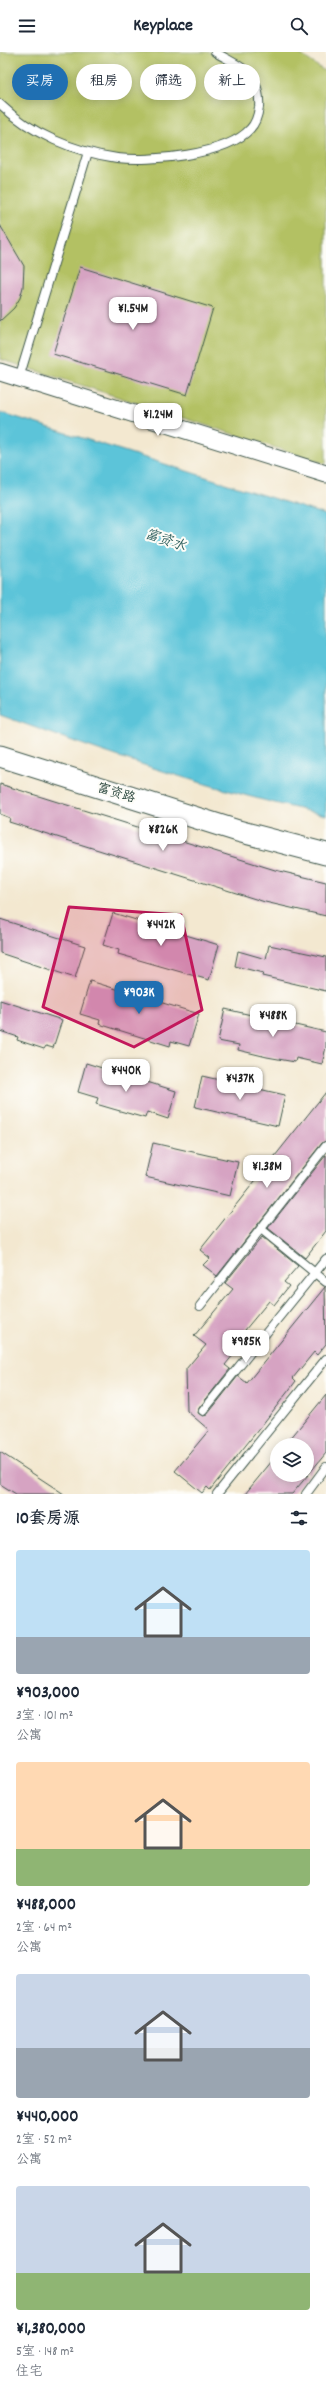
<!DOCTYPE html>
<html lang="zh">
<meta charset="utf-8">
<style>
body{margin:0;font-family:Dekko,"LXGW WenKai TC",sans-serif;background:#f6f6f7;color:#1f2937;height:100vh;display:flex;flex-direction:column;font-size:15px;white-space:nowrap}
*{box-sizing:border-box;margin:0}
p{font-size:13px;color:#747a83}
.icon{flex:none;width:22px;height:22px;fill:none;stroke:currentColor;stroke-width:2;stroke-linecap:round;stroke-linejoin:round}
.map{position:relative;height:1442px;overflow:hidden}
.details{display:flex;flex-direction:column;background:#fff;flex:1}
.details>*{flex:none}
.hud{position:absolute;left:12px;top:12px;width:302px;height:36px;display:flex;gap:8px}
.tools{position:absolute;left:270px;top:1386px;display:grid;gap:8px}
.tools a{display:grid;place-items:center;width:44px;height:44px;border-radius:50%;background:#fff;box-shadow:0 2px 10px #0003;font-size:20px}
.price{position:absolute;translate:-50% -34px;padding:0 9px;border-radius:8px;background:#fff;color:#222;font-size:13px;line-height:26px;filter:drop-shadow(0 1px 2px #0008)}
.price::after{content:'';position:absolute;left:50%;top:24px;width:12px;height:9px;margin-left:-6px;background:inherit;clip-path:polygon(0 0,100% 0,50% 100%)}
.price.selected{background:#1f6fb2;color:#fff}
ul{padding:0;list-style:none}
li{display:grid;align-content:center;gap:8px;height:212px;padding:0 16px}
li span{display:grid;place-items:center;height:124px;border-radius:4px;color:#555}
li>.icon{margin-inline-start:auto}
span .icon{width:72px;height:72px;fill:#fffc;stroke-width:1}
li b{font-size:17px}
h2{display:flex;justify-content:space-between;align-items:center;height:48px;padding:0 16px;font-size:17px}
.pill{padding:0 14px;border-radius:18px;background:#fff;box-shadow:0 2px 10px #0003;font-size:14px;line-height:36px}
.pill.selected{background:#1f6fb2;color:#fff}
header{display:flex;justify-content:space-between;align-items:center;height:52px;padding:0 16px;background:#fff;font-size:18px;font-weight:700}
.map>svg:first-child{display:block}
.green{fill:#b3c163;stroke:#697f4c}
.water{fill:#5cc4d9;stroke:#3e8086}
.building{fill:#d6a3c2}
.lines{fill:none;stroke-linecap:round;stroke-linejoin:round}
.service-casing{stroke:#3f574b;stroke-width:10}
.minor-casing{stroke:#3f574b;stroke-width:19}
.tertiary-casing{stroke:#3f574b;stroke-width:23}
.service{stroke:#fff;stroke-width:8}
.minor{stroke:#fff;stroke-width:17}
.tertiary{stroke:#fff;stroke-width:21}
.marked{fill:#c2185b;fill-opacity:0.2;stroke:#c2185b;stroke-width:3;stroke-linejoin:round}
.labels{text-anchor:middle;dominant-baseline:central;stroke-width:4;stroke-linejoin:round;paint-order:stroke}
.street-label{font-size:13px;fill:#1f3d34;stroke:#fdfcf7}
.water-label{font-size:14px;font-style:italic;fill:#2e5f5d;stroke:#fdfcf7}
</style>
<header><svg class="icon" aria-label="menu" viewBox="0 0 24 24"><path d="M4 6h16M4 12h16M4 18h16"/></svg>Keyplace<svg class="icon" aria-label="search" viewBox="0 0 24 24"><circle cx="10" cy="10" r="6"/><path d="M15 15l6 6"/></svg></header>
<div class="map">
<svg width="326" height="1442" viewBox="0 0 326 1442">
<rect width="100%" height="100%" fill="#fdfcf7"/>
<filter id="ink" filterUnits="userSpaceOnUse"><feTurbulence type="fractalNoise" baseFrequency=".025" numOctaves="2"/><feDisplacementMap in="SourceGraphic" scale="8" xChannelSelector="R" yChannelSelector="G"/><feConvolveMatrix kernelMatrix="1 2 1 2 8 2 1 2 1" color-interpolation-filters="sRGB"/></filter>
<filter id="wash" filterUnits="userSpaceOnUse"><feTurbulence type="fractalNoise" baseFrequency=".012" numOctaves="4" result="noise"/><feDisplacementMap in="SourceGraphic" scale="16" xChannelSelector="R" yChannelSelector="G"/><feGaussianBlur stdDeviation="0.9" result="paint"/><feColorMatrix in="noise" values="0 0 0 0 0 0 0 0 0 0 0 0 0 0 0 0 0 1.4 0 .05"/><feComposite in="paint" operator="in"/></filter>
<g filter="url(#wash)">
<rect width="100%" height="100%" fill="#f3e8d0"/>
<polygon class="green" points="0,0 297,0 326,20 326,412 0,307"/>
<path class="water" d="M0 360 326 463V763C215 739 107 702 0 663Z"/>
<g id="blocks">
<g class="building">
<polygon points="0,173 24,214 23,235 20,246 14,256 0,269"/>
<polygon points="80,215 213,256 187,343 53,302"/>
<polygon points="0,732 275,818 326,830 326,864 265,850 9,770 10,766 0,762"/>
<polygon points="113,861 219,893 209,928 118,902 119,898 103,893"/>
<polygon points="0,867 85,894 75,926 0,901"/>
<polygon points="269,893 326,905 326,939 262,924 263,921 235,914 238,899 266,907"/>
<polygon points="90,929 199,962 189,994 171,989 170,994 99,972 100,968 80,962"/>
<polygon points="0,948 62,968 53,996 46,994 44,997 17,988 18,985 0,979"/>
<polygon points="225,957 326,980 326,995 322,1012 296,1006 295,1010 267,1005 238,998 239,993 218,989"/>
<polygon points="86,1011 176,1039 168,1067 147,1060 145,1066 113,1057 96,1052 98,1046 78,1040"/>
<polygon points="202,1024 285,1043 278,1074 195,1055"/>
<polygon points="326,1040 326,1089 322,1091 217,1224 203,1213 210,1206 200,1198"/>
<polygon points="153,1091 238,1110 230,1144 145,1125"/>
<polygon points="326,1103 326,1179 305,1206 268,1176"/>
<polygon points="262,1185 298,1214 284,1230 289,1234 274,1253 269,1249 245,1278 250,1282 225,1313 230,1317 199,1356 198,1361 203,1364 207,1363 238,1324 247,1331 325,1235 326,1292 317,1303 314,1300 293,1326 296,1329 262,1373 210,1438 207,1435 202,1441 175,1419 209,1378 187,1359 186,1317 206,1293 194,1284 233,1237 225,1231"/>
<polygon points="326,1343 326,1401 308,1423 292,1442 245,1442 277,1403 277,1423 307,1423 307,1393 285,1393"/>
<polygon points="0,1400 64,1442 16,1442 0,1432"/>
</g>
</g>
</g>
<g filter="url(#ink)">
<use href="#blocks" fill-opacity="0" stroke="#3f574b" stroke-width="1"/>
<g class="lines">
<g class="service-casing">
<g id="service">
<path d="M0 52C31 82 75 100 117 106 150 110 227 103 250 77 256 71 258 63 259 55 260 45 257 31 251 23 243 14 226 7 215 0"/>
<polyline points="19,326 88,100"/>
<polyline points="261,1177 326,1230"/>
<polyline points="200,1254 326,1094"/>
<polyline points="203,1359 326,1207"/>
<polyline points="217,1442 326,1307"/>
<polyline points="306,1442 326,1415"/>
</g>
</g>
<g class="minor-casing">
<polyline id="minor" points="0,320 326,422"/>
</g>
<g class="tertiary-casing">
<polyline id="tertiary" points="0,704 238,779 326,802"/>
</g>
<use href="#service" class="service"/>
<use href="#minor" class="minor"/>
<use href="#tertiary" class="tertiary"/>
</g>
</g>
<path class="marked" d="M69 855 181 863 202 958 134 995 43 955Z"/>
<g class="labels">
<g class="street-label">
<text transform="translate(116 742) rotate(17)">富资路</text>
</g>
<g class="water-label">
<text transform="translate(165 489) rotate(19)">富资水</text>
</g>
</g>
</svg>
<div class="tools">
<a><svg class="icon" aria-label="layers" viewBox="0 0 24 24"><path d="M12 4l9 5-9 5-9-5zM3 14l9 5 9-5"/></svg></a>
</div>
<b class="price" style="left:133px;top:279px">¥1.54M</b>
<b class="price" style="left:158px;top:385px">¥1.24M</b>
<b class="price" style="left:163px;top:800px">¥826K</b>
<b class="price" style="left:161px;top:895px">¥442K</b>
<b class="price selected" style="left:139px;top:963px">¥903K</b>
<b class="price" style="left:273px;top:986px">¥488K</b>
<b class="price" style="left:126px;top:1041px">¥440K</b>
<b class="price" style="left:240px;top:1049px">¥437K</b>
<b class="price" style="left:267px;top:1137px">¥1.38M</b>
<b class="price" style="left:246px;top:1312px">¥985K</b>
<div class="hud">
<a class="pill selected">买房</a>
<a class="pill">租房</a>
<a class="pill">筛选</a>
<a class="pill">新上</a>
</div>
</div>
<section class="details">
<h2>10套房源<svg class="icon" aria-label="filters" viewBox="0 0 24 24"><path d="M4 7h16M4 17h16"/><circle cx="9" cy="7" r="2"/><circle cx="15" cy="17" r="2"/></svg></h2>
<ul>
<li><span style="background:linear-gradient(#bfe0f5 70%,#9aa5b1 0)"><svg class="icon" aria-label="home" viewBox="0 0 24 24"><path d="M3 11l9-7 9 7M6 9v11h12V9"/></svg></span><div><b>¥903,000</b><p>3室 · 101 m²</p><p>公寓</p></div></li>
<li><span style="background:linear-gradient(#ffd9b3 70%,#8fb573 0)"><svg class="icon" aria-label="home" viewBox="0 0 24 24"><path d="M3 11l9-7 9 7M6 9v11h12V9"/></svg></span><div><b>¥488,000</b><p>2室 · 64 m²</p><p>公寓</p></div></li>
<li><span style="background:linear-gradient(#c9d6e8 60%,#9aa5b1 0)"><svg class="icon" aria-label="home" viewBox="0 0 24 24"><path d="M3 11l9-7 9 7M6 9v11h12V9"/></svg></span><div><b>¥440,000</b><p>2室 · 52 m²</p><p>公寓</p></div></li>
<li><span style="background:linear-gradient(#c9d6e8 70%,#8fb573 0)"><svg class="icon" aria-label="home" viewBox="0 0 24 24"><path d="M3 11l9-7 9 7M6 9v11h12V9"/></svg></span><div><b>¥1,380,000</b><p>5室 · 148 m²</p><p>住宅</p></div></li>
</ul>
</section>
